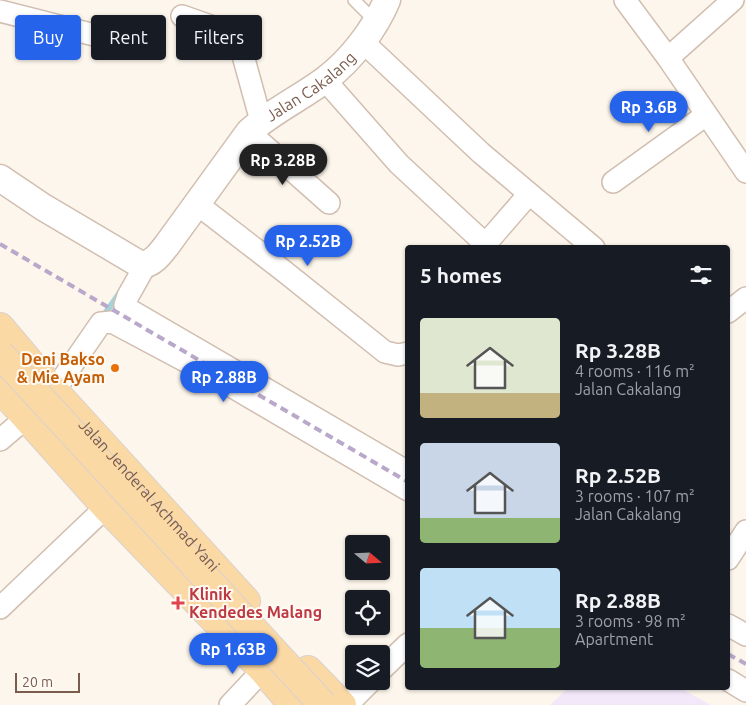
<!DOCTYPE html>
<meta charset="utf-8">
<style>
body{margin:0;font-family:Ubuntu,sans-serif;background:#20242c;color:#f1f3f6;height:100vh;display:flex;flex-direction:column;font-size:19px;white-space:nowrap}
*{box-sizing:border-box;margin:0}
p{font-size:16px;color:#9ea1a6}
.icon{flex:none;width:28px;height:28px;fill:none;stroke:currentColor;stroke-width:2;stroke-linecap:round;stroke-linejoin:round}
.map{position:relative;flex:1;overflow:hidden}
.drawer{position:absolute;left:405px;top:245px;width:325px;height:445px;display:flex;flex-direction:column;background:#171b24;border-radius:5px;box-shadow:0 1px 4px #0004}
.drawer>*{flex:none}
.banner{position:absolute;left:15px;top:15px;width:315px;height:45px;display:flex;gap:10px}
.needle{width:32px;rotate:109deg}
.tools{position:absolute;left:345px;top:535px;display:grid;gap:10px}
.tools a{display:grid;place-items:center;width:45px;height:45px;border-radius:5px;background:#171b24;box-shadow:0 1px 4px #0004;font-size:25px}
.scale{position:absolute;left:15px;bottom:12px;width:65px;box-sizing:border-box;padding-left:5px;border:2px solid #7a5c4d;border-top:0;font-size:14px;line-height:18px;white-space:nowrap;color:#7a5c4d;-webkit-text-stroke:4px #fffaf3;paint-order:stroke}
.price{position:absolute;translate:-50% -42px;padding:0 11px;border-radius:18px;background:#2563eb;color:#fff;font-size:16px;line-height:32px;filter:drop-shadow(0 1px 2px #0008)}
.price::after{content:'';position:absolute;left:50%;top:30px;width:15px;height:11px;margin-left:-8px;background:inherit;clip-path:polygon(0 0,100% 0,50% 100%)}
.price.selected{background:#222;color:#fff}
ul{padding:0;list-style:none}
li{display:flex;align-items:center;gap:15px;height:125px;padding:0 15px}
li span{display:grid;place-items:center;flex:none;width:140px;height:100px;border-radius:5px;color:#555}
li>.icon{margin-inline-start:auto}
span .icon{width:60px;height:60px;fill:#fffc;stroke-width:1}
li b{font-size:21px}
h2{display:flex;justify-content:space-between;align-items:center;height:60px;padding:0 15px;font-size:21px}
.pill{padding:0 18px;border-radius:5px;background:#171b24;box-shadow:0 1px 4px #0004;font-size:18px;line-height:45px}
.pill.selected{background:#2563eb;color:#fff}
.map>svg:first-child{display:block}
.education{fill:#f3e8fa}
.lines{fill:none;stroke-linecap:round;stroke-linejoin:round}
.stream{stroke:#a5d3da;stroke-width:6}
.service-casing{stroke:#d1beb0;stroke-width:14}
.minor-casing{stroke:#d1beb0;stroke-width:24}
.tertiary-casing{stroke:#d1beb0;stroke-width:29}
.primary-casing{stroke:#dad1cd;stroke-width:30}
.service{stroke:#fff;stroke-width:11}
.minor{stroke:#fff;stroke-width:21}
.tertiary{stroke:#fff;stroke-width:26}
.primary{stroke:#fbd9a5;stroke-width:28}
.rail{stroke:#b9a8c9;stroke-width:4;stroke-dasharray:8 5;stroke-linecap:butt}
.primary-bridge-casing{stroke:#dad1cd;stroke-width:30;stroke-linecap:butt}
.primary-bridge{stroke:#fbd9a5;stroke-width:28}
.food-dot{fill:#e8710a;stroke:#fffaf3;stroke-width:2}
.health-dot{fill:#e0444e;stroke:#fffaf3;stroke-width:2}
.labels{text-anchor:middle;dominant-baseline:central;stroke-width:4;stroke-linejoin:round;paint-order:stroke}
.street-label{font-size:16px;fill:#7a5c4d;stroke:#fffaf3}
.food-label{font-size:16px;font-weight:bold;fill:#c56008;stroke:#fffaf3;text-anchor:end}
.health-label{font-size:16px;font-weight:bold;fill:#be3a42;stroke:#fffaf3;text-anchor:start}
</style>
<div class="map">
<svg width="746" height="705" viewBox="0 0 746 705">
<rect width="100%" height="100%" fill="#fdf6ec"/>
<polygon class="education" points="568,688 680,688 711,705 550,705"/>
<g class="lines">
<polyline class="stream" points="102,318 121,291"/>
<g class="service-casing">
<polyline id="service" points="354,0 376,22"/>
</g>
<g class="minor-casing">
<g id="minor">
<polyline points="625,0 668,58 746,172"/>
<polyline points="0,11 114,40"/>
<polyline points="182,16 236,35 239,41 261,121"/>
<polyline points="362,41 481,153 594,248"/>
<polyline points="668,58 733,0"/>
<polyline points="325,80 399,164 481,240 490,239 529,194"/>
<polyline points="249,132 329,203"/>
<polyline points="613,182 706,115"/>
<polyline points="197,204 285,272 385,352 398,355 408,353"/>
<polyline points="146,264 128,296 125,305 130,310 408,472"/>
<polyline points="728,312 746,298"/>
<polyline points="54,391 101,323 112,322 219,379 408,490"/>
<polyline points="0,440 27,417"/>
<polyline points="728,559 746,531"/>
<polyline points="0,608 106,507"/>
<polyline points="728,625 746,635"/>
<polyline points="381,670 408,644"/>
<polyline points="728,680 746,691"/>
<polyline points="230,705 263,670"/>
<polyline points="347,705 371,681"/>
</g>
</g>
<g class="tertiary-casing">
<g id="tertiary">
<path id="s1" d="M0 178 43 207 141 265C153 264 160 254 167 245L249 132C272 111 301 98 326 79 351 60 375 29 387 0"/>
</g>
</g>
<g class="primary-casing">
<g id="primary">
<path id="s2" d="M0 327 48 384 246 601"/>
<polyline points="0,388 106,507 263,670 293,705"/>
<polyline points="308,670 342,705"/>
</g>
</g>
<use href="#service" class="service"/>
<use href="#minor" class="minor"/>
<use href="#tertiary" class="tertiary"/>
<use href="#primary" class="primary"/>
<g class="rail">
<polyline points="0,244 408,482"/>
<polyline points="728,654 746,664"/>
</g>
<g class="primary-bridge-casing">
<polyline id="primary-bridge" points="0,354 323,705"/>
</g>
<use href="#primary-bridge" class="primary-bridge"/>
</g>
<circle class="food-dot" cx="115" cy="368" r="5"/>
<path class="health-dot" d="M175.5 595.5h5v5h5v5h-5v5h-5v-5h-5v-5h5z"/>
<g class="labels">
<g class="street-label">
<text stroke="none"><textPath href="#s1" startOffset="416">Jalan Cakalang</textPath></text>
<text stroke="none"><textPath href="#s2" startOffset="225">Jalan Jenderal Achmad Yani</textPath></text>
</g>
<g class="food-label">
<text x="105" y="359">Deni Bakso<tspan x="105" dy="18">&amp; Mie Ayam</tspan></text>
</g>
<g class="health-label">
<text x="189" y="594">Klinik<tspan x="189" dy="18">Kendedes Malang</tspan></text>
</g>
</g>
</svg>
<div class="tools">
<a><svg class="needle" viewBox="-14 -14 28 28"><path d="M0-13l5 13h-10z" fill="#e53935"/><path d="M0 13l5-13h-10z" fill="#9ea1a6"/></svg></a>
<a><svg class="icon" aria-label="locate" viewBox="0 0 24 24"><circle cx="12" cy="12" r="6"/><path d="M12 2v4M12 18v4M2 12h4M18 12h4"/></svg></a>
<a><svg class="icon" aria-label="layers" viewBox="0 0 24 24"><path d="M12 4l9 5-9 5-9-5zM3 14l9 5 9-5"/></svg></a>
</div>
<div class="scale">20 m</div>
<b class="price" style="left:649px;top:133px">Rp 3.6B</b>
<b class="price selected" style="left:283px;top:186px">Rp 3.28B</b>
<b class="price" style="left:308px;top:267px">Rp 2.52B</b>
<b class="price" style="left:224px;top:403px">Rp 2.88B</b>
<b class="price" style="left:233px;top:675px">Rp 1.63B</b>
<div class="banner">
<a class="pill selected">Buy</a>
<a class="pill">Rent</a>
<a class="pill">Filters</a>
</div>
<section class="drawer">
<h2>5 homes<svg class="icon" aria-label="filters" viewBox="0 0 24 24"><path d="M4 7h16M4 17h16"/><circle cx="9" cy="7" r="2"/><circle cx="15" cy="17" r="2"/></svg></h2>
<ul>
<li><span style="background:linear-gradient(#dfe7d0 75%,#c2b280 0)"><svg class="icon" aria-label="home" viewBox="0 0 24 24"><path d="M3 11l9-7 9 7M6 9v11h12V9"/></svg></span><div><b>Rp 3.28B</b><p>4 rooms · 116 m²</p><p>Jalan Cakalang</p></div></li>
<li><span style="background:linear-gradient(#c9d6e8 75%,#8fb573 0)"><svg class="icon" aria-label="home" viewBox="0 0 24 24"><path d="M3 11l9-7 9 7M6 9v11h12V9"/></svg></span><div><b>Rp 2.52B</b><p>3 rooms · 107 m²</p><p>Jalan Cakalang</p></div></li>
<li><span style="background:linear-gradient(#bfe0f5 60%,#8fb573 0)"><svg class="icon" aria-label="home" viewBox="0 0 24 24"><path d="M3 11l9-7 9 7M6 9v11h12V9"/></svg></span><div><b>Rp 2.88B</b><p>3 rooms · 98 m²</p><p>Apartment</p></div></li>
</ul>
</section>
</div>
